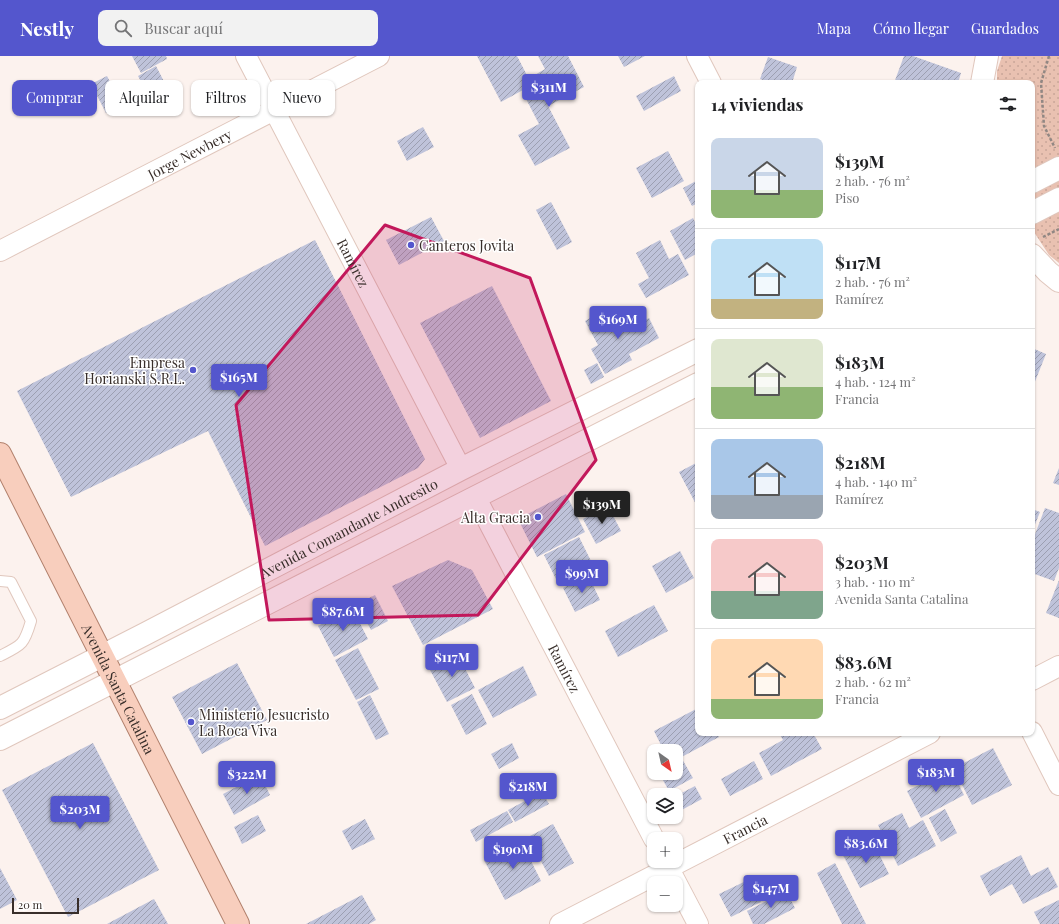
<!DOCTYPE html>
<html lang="es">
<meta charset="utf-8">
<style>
body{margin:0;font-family:"Playfair Display",serif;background:#f2f2f2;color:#202124;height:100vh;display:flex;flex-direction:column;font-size:15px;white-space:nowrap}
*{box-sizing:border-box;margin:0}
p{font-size:13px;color:#757577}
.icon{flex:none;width:22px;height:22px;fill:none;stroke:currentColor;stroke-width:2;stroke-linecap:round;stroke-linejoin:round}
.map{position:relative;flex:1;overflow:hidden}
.details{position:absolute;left:695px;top:24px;width:340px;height:656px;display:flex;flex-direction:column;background:#fff;border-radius:8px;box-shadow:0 1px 3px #0004}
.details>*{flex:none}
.top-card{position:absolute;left:12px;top:24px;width:380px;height:36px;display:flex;gap:8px}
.needle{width:26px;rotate:146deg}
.tools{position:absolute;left:647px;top:688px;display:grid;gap:8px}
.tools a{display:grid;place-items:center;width:36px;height:36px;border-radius:8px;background:#fff;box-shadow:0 1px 3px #0004;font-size:20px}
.scale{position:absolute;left:12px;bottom:10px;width:67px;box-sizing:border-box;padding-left:4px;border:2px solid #382e2a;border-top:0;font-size:11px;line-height:14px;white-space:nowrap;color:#382e2a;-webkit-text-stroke:3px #fff;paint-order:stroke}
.price{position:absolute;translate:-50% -34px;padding:0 9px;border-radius:4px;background:#5456cd;color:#fff;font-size:13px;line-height:26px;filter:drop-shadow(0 1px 2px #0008)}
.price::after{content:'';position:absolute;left:50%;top:24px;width:12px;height:9px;margin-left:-6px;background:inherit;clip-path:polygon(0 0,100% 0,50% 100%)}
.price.active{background:#222;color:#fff}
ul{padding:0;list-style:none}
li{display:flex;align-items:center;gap:12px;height:100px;padding:0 16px}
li+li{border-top:1px solid #e0e0e0}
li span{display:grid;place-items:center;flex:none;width:112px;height:80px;border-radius:8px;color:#555}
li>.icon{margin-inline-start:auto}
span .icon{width:48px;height:48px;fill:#fffc;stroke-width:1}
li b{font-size:17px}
h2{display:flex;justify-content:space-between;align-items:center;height:48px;padding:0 16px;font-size:17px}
.tag{padding:0 14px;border-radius:8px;background:#fff;box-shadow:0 1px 3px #0004;font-size:14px;line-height:36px}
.tag.active{background:#5456cd;color:#fff}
header{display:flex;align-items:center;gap:24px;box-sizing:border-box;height:56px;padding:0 20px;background:#5456cd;color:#fff}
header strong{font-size:19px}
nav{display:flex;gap:22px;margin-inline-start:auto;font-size:14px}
.search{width:280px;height:36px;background:#f2f2f2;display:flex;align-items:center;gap:10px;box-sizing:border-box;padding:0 14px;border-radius:8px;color:#757577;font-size:15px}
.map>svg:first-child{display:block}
.green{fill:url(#green-dots)}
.building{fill:url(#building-hatch)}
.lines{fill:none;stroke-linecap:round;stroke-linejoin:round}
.service-casing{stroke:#e0c7bd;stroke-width:12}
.minor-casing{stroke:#e0c7bd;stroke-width:22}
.secondary-casing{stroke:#e0c7bd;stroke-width:24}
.primary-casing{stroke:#b2816d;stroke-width:24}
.path{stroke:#918783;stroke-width:2.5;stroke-dasharray:3 2;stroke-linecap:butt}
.service{stroke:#fff;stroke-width:10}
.minor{stroke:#fff;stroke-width:20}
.secondary{stroke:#fff;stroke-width:22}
.primary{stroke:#f8cebd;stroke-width:22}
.marked{fill:#c2185b;fill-opacity:0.2;stroke:#c2185b;stroke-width:3;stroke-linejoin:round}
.poi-dot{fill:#5456cd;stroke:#fff;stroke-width:1.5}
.labels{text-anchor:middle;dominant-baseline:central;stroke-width:3;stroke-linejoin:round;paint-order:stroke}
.street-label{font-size:14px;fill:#382e2a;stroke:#fff}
.poi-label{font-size:14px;fill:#382e2a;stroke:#fff;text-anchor:start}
</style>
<header>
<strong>Nestly</strong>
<div class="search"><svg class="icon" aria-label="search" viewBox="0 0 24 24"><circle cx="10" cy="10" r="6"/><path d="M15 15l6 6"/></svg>Buscar aquí</div>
<nav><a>Mapa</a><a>Cómo llegar</a><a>Guardados</a></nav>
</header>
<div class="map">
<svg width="1059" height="868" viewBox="0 0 1059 868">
<defs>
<pattern id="green-dots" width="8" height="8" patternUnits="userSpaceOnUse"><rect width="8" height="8" fill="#e9c1b1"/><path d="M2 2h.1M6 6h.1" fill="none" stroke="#c9a698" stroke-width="1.8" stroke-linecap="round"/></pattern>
<pattern id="building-hatch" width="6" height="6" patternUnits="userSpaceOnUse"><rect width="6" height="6" fill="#bfc3da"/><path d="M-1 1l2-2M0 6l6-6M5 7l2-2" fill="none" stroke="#9c9fb1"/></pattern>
</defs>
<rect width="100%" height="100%" fill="#fcf2ee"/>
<polygon class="green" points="1002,0 1059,0 1059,207 1049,199 1032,173 1032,27 997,27 997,15"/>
<g class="building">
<polygon points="132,0 166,0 167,3 141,17"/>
<polygon points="477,0 517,0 532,29 501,46"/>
<polygon points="538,0 568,0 584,31 548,50 570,92 535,110 518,79 539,68 525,41 540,33 533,20 545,13"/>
<polygon points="618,0 645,0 624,11"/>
<polygon points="904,0 913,0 961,17 958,27 894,27"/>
<polygon points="768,1 797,11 792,27 771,27 760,23"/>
<polygon points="156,10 173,43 155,52 138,20"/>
<polygon points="107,20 119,43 114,45 117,51 106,57 91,28"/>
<polygon points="674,20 681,35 644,55 636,40"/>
<polygon points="423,71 434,91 407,105 397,85"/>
<polygon points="668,95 684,125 652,142 636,112"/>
<polygon points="698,124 698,147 692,150 683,132"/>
<polygon points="551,146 572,186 557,194 536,154"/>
<polygon points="431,161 444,185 399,209 386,184"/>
<polygon points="693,162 698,172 698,197 685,204 670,175"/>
<polygon points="315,184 425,403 418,412 265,490 208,375 71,441 17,335"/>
<polygon points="660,184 669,203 678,198 689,219 646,242 638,228 649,222 636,197"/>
<polygon points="492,230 551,345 480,382 420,267"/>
<polygon points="606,253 619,278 649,262 659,282 629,298 632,304 605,318 591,293 598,289 585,265"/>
<polygon points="1032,292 1046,298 1032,333"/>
<polygon points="597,307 604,321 591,328 584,314"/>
<polygon points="698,406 698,452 679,416"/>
<polygon points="1059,412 1059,429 1053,427"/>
<polygon points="566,438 585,476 537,501 518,463"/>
<polygon points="608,450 621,475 596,488 583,463"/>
<polygon points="1045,452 1059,457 1059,512 1054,525 1032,517 1032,486"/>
<polygon points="1032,453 1040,456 1032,476"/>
<polygon points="579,481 592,507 557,525 544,499"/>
<polygon points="680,495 694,522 666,537 652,510"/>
<polygon points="448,504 472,514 493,553 423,589 392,530"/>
<polygon points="588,519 600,544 575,556 563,532"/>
<polygon points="1059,524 1059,562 1046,557"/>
<polygon points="375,539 388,565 371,574 357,548"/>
<polygon points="654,549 668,575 618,601 605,575"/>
<polygon points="352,552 368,583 334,601 318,570"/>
<polygon points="358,592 379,633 356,644 335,604"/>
<polygon points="457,597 475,632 447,646 429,612"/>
<polygon points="237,607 267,664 202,698 172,641"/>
<polygon points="523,610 537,639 493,662 478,634"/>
<polygon points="472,638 487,668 466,679 451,649"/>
<polygon points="370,639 389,678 376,684 357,646"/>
<polygon points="698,652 698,677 717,677 719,681 676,704 676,695 664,695 654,675"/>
<polygon points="779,677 803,677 805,680 813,677 822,693 771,720 759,697 783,684"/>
<polygon points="93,687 159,814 68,861 2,734"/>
<polygon points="512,687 519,702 499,713 491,698"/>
<polygon points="993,692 1012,729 972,749 954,712"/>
<polygon points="682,703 693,722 669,735 659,717 676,717 676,706"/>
<polygon points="754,705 763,723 730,740 721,723"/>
<polygon points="951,713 964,739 921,762 907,735"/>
<polygon points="260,719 270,739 234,759 223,738"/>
<polygon points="695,730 702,743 676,757 676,740"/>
<polygon points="542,736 549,748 515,766 508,754"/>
<polygon points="945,753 957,777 941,786 929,762"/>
<polygon points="507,755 513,766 476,786 470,774"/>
<polygon points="902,757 909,772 923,764 936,790 898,810 878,769"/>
<polygon points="258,759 266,775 242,788 234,771"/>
<polygon points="365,763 375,783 352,794 342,775"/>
<polygon points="553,768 574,807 549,820 528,781"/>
<polygon points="872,784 889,818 860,832 843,799"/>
<polygon points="521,785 541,825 505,844 484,804"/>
<polygon points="1021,799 1031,820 1048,811 1058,831 1023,848 1012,828 990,840 980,820"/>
<polygon points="835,807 866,868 842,868 817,817"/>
<polygon points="0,812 17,844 0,853"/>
<polygon points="750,823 761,846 731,861 719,838"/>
<polygon points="786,835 795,852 764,868 753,868 747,855"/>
<polygon points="362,839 376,864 369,868 306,868"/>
<polygon points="154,843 168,868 107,868"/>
<polygon points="1059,844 1059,868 1040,868 1034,856"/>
</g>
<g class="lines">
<g class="service-casing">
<path id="service" d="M0 525 11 526 31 565C24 589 22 589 0 600"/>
</g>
<g class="minor-casing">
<g id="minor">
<path id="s1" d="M246 0 461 413"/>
<polyline points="697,0 711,27"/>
<path id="s2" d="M0 195 379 0"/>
<path id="s3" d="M476 442 654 783"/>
<polyline points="1032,624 1059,610"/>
<polyline points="1032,676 1059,729"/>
<polyline points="665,805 698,868"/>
<path id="s4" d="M560 868 930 677"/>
</g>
</g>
<g class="secondary-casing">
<g id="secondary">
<polyline points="982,27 987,0"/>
<polyline points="1032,126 1059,112"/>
<polyline points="1032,157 1059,143"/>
<polyline points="1032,199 1048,216 1059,225"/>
<path id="s5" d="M0 652 145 578 461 413 698 294"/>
<polyline points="0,683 698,328"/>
</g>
</g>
<g class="primary-casing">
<g id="primary">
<path id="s6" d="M0 398 238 868"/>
</g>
</g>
<g class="path">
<polyline points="1049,0 1041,27 1044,70 1055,92"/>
<polyline points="1043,181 1059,173"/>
</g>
<use href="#service" class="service"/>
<use href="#minor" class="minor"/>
<use href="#secondary" class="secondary"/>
<use href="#primary" class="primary"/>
</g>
<path class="marked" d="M385 169 530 222 596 404 478 559 269 564 236 349Z"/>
<g class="poi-dot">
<circle cx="411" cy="189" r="4"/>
<circle cx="193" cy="314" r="4"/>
<circle cx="538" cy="461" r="4"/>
<circle cx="191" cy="666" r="4"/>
</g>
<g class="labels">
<g class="street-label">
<text stroke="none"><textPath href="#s2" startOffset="213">Jorge Newbery</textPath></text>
<text stroke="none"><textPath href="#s1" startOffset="233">Ramírez</textPath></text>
<text stroke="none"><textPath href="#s5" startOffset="392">Avenida Comandante Andresito</textPath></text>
<text stroke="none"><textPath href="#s3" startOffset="192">Ramírez</textPath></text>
<text stroke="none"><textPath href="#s6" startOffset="263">Avenida Santa Catalina</textPath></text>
<text stroke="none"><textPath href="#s4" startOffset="208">Francia</textPath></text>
</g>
<g class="poi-label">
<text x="419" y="189">Canteros Jovita</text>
<text x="185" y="306" text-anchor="end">Empresa<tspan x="185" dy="16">Horianski S.R.L.</tspan></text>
<text x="530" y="461" text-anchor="end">Alta Gracia</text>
<text x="199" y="658">Ministerio Jesucristo<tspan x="199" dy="16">La Roca Viva</tspan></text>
</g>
</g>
</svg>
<div class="tools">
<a><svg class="needle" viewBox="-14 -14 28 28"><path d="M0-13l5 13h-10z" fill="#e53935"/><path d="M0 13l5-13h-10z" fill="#757577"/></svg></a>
<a><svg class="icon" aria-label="layers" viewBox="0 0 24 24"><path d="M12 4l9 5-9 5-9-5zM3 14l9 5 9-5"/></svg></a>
<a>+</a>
<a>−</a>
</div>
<div class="scale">20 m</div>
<b class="price" style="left:549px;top:52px">$311M</b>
<b class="price" style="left:618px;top:284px">$169M</b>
<b class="price" style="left:239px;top:342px">$165M</b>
<b class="price active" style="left:602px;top:469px">$139M</b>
<b class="price" style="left:582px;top:538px">$99M</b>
<b class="price" style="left:343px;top:576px">$87.6M</b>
<b class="price" style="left:452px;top:622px">$117M</b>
<b class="price" style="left:936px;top:737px">$183M</b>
<b class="price" style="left:247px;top:739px">$322M</b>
<b class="price" style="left:528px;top:751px">$218M</b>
<b class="price" style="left:80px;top:774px">$203M</b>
<b class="price" style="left:866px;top:808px">$83.6M</b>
<b class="price" style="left:513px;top:814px">$190M</b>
<b class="price" style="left:771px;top:853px">$147M</b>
<div class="top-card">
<a class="tag active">Comprar</a>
<a class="tag">Alquilar</a>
<a class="tag">Filtros</a>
<a class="tag">Nuevo</a>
</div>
<section class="details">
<h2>14 viviendas<svg class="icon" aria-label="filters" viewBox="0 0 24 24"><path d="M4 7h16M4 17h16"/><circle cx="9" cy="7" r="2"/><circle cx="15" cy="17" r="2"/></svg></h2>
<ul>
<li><span style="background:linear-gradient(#c9d6e8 65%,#8fb573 0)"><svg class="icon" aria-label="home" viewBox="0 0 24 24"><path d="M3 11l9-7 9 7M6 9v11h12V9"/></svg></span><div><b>$139M</b><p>2 hab. · 76 m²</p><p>Piso</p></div></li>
<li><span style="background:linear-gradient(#bfe0f5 75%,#c2b280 0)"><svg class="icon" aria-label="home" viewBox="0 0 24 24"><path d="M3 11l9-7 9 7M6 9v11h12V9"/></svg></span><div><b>$117M</b><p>2 hab. · 76 m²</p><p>Ramírez</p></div></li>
<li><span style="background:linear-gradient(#dfe7d0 60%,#8fb573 0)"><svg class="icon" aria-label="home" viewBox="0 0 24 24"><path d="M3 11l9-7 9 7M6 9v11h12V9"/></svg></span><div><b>$183M</b><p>4 hab. · 124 m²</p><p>Francia</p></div></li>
<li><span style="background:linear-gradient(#a9c7e8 70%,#9aa5b1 0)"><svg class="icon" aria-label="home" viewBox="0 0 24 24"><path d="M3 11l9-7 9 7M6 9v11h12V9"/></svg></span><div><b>$218M</b><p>4 hab. · 140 m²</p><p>Ramírez</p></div></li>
<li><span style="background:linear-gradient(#f6c9c9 65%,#7fa58c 0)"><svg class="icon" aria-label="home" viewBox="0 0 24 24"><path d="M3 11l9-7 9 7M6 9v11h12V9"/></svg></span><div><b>$203M</b><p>3 hab. · 110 m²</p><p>Avenida Santa Catalina</p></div></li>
<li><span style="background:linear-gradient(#ffd9b3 75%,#8fb573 0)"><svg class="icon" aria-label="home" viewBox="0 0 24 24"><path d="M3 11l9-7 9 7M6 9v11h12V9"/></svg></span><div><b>$83.6M</b><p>2 hab. · 62 m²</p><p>Francia</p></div></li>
</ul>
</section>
</div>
